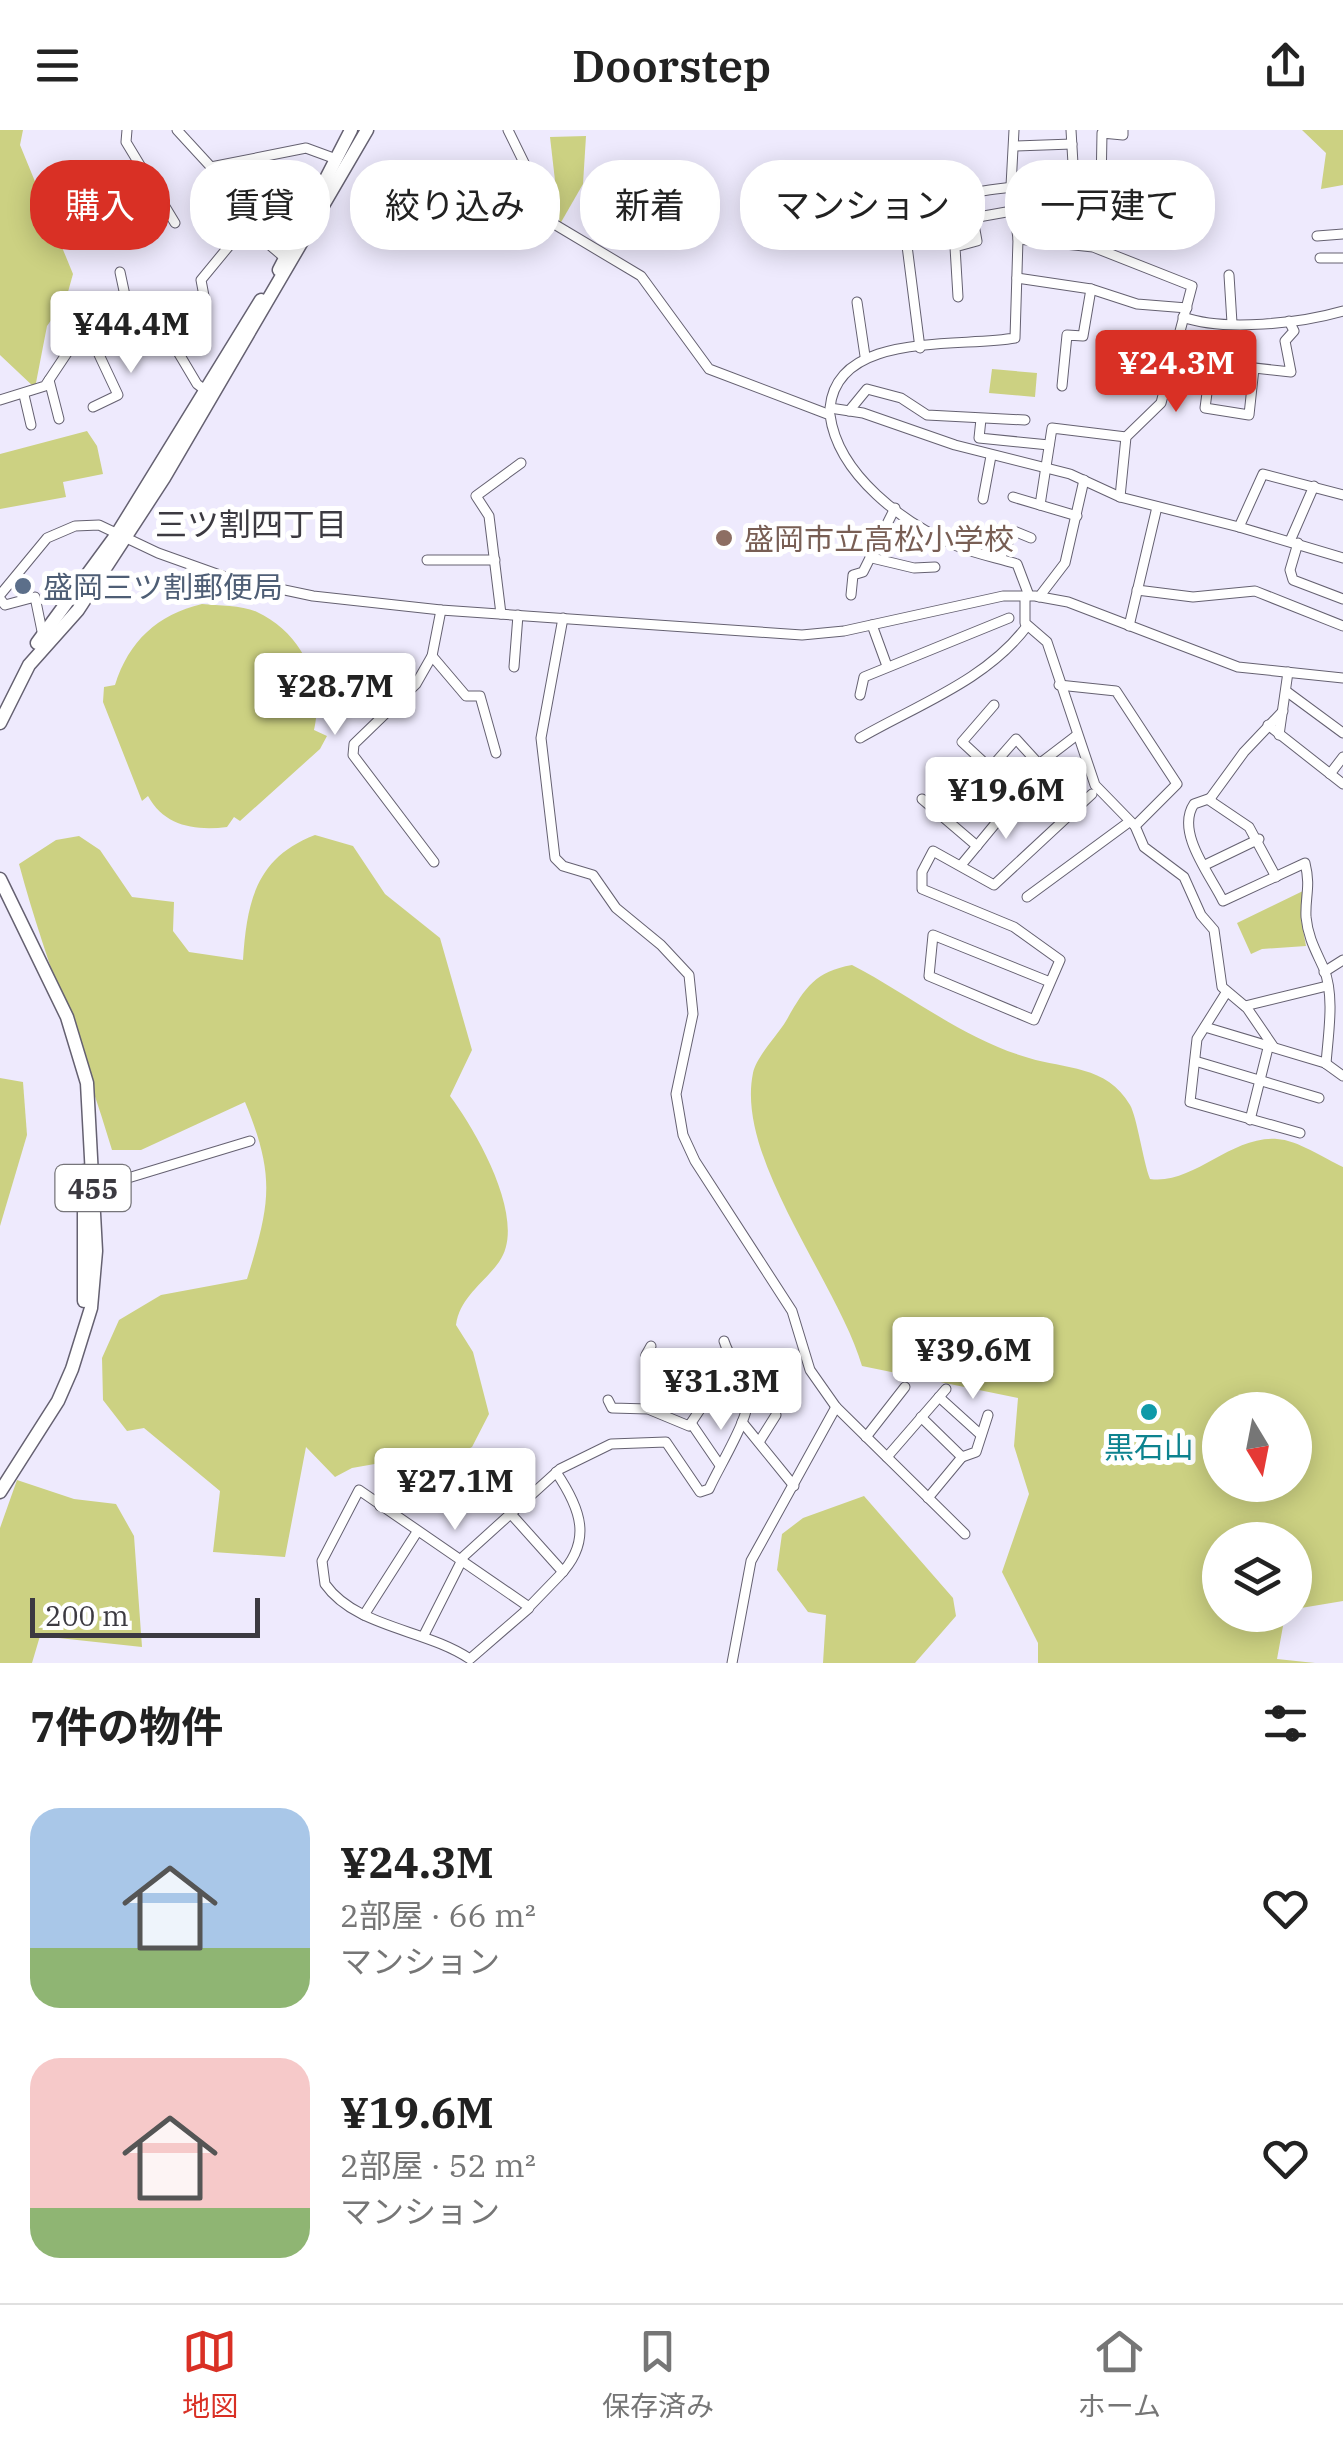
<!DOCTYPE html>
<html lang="ja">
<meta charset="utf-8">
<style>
body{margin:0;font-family:"IBM Plex Serif","Noto Sans JP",serif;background:#f6f6f6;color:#222;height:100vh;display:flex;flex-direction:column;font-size:38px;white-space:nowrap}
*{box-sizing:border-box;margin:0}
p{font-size:32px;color:#767676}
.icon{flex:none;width:55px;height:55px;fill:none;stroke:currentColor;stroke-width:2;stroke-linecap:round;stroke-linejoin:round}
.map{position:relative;height:1533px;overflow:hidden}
.sheet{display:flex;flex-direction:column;background:#fff;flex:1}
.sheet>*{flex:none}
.banner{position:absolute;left:30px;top:30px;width:1285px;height:90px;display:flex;gap:20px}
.needle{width:65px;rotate:170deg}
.controls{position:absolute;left:1202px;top:1262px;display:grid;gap:20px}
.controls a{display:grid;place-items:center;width:110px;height:110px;border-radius:50%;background:#fff;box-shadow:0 5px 25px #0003;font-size:50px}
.scale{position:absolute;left:30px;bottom:25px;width:230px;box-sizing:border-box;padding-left:10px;border:5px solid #3c3a41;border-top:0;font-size:28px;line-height:35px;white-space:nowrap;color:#3c3a41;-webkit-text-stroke:8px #fff;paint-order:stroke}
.price{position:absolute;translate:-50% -85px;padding:0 22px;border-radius:10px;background:#fff;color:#222;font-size:32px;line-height:65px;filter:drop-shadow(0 2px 5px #0008)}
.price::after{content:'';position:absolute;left:50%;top:60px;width:30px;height:22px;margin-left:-15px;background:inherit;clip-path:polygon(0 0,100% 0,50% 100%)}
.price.current{background:#d93025;color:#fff}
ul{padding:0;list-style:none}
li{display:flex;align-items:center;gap:30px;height:250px;padding:0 30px}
li span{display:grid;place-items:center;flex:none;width:280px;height:200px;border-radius:30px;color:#555}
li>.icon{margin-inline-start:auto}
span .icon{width:120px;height:120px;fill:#fffc;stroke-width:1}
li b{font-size:42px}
h2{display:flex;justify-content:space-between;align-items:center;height:120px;padding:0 30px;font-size:42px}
.chip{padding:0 35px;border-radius:40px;background:#fff;box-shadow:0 5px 25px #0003;font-size:35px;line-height:90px}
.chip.current{background:#d93025;color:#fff}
header{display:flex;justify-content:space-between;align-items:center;height:130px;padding:0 30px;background:#fff;font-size:45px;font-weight:600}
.tabs{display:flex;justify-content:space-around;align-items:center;height:140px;border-top:2px solid #e0e0e0;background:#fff;font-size:28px;color:#767676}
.tabs a{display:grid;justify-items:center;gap:5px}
.tabs .current{color:#d93025}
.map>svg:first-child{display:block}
.green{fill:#ccd182;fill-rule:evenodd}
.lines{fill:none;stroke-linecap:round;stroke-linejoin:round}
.minor-casing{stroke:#656171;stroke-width:11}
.highway-casing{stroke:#656171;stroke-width:15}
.minor{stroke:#fff;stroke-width:9}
.highway{stroke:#fff;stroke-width:12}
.education-dot{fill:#8d6e63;stroke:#fff;stroke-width:4}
.service-dot{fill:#5c6f8a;stroke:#fff;stroke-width:4}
.culture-dot{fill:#0f9aa8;stroke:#fff;stroke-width:4}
.labels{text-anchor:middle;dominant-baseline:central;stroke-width:10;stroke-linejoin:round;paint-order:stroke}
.shield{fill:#fff;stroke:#76757a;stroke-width:2.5}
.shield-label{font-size:28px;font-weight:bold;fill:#3c3a41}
.education-label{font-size:30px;fill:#785e54;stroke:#fff;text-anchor:start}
.service-label{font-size:30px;fill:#4e5e75;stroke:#fff;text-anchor:start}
.culture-label{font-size:30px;fill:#0d838f;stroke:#fff}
.neighbourhood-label{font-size:32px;fill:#3c3a41;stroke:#fff}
</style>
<header><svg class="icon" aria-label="menu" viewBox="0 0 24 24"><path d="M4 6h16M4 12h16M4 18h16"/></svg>Doorstep<svg class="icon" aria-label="share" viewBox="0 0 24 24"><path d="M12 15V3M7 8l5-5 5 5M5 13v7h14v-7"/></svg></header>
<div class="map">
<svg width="1343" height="1533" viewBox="0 0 1343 1533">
<rect width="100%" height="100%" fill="#eeeafd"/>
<g class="green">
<polygon points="0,0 23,0 20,15 73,144 66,169 47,196 35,258 0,225"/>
<polygon points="1302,0 1343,0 1343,55 1321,59 1326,23"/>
<polygon points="586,6 583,54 560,94 550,7"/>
<polygon points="992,239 1037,243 1035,267 989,263"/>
<polygon points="87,301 97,316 103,344 63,352 66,367 0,379 0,324"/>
<path d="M202 474C219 476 242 475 257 482 302 503 325 552 314 600L327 606 320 619 240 691 234 687 227 697C195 701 164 696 148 666L142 671 103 572 104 557 115 555C129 511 157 485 202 474Z"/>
<path d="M315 705 353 716 385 764 440 808 472 920 450 966C475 999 529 1091 499 1132 483 1154 460 1167 456 1195L473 1222 489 1284 472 1317 439 1334 403 1329 352 1338 335 1347 306 1317 285 1427 213 1422 220 1361 144 1298 127 1301 103 1270 102 1228 119 1190 161 1165 247 1149C270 1074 276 1047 245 972L141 1020H112C83 923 45 831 19 734L56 710 79 706 100 720 132 767 174 772 173 801 189 822 243 830C247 773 255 728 315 705Z"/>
<polygon points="1305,760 1301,789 1306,816 1262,819 1251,824 1237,793"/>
<path d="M852 835C910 865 965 910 1029 928 1064 939 1107 935 1130 975 1137 987 1143 1031 1150 1049 1194 1055 1230 1006 1277 1009 1297 1010 1324 1028 1343 1037V1471L1295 1479V1410H1220V1485H1285L1277 1529 1315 1533H1038V1513L1002 1442 1029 1364 1014 1316 1018 1268 862 1236C838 1153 735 1029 753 943 756 927 777 906 786 891 805 858 814 842 852 835ZM1220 1280H1295V1355H1220Z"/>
<polygon points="0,948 23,952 27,1005 0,1096"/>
<polygon points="17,1350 74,1369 116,1374 134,1406 142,1517 40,1506 32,1533 0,1533 0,1398"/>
<polygon points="864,1366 953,1468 956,1486 915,1533 823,1533 826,1485 808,1482 777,1440 782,1404 803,1388"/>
</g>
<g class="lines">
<g class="minor-casing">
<g id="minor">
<polyline points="127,0 126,12 175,93"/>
<polyline points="177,0 211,37 306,18 336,29"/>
<path d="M508 0 554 94 641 146 709 239 830 285C838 345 904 394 957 416 976 424 998 428 1017 434L1028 463"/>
<path d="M1014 0 1011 56 1018 109 1015 208C958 218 837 201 830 278L863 283 955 315 1070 344 1120 367 1239 397"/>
<polyline points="1016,16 1072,14"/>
<polyline points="1101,58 1102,3 1123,5 1123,0"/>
<polyline points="89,73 136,67 152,55"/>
<path d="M939 94 936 69C1013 55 1101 40 1173 78"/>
<polyline points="89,98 122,91"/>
<polyline points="1317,106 1343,104"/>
<polyline points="1018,109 1093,117 1192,156 1161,273 1126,307 1120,367"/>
<polyline points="1320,128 1343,128"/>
<polyline points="120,142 130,189"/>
<polyline points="1229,145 1232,193"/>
<polyline points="1017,148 1091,159 1137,174 1187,178"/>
<polyline points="958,167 955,117 977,111 973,89"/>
<polyline points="857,172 865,226"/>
<polyline points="156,185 197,254 205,260"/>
<path d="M1183 187C1225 202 1301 193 1343 181"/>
<polyline points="82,200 94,214 118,265 93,277"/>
<polyline points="920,218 905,100 1012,81 1076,85 1071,0"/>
<polyline points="1173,229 1291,242 1285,211 1294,201 1289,191"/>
<polyline points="1211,233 1205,278 1249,285 1254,238"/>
<polyline points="49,250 59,289"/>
<polyline points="1062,256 1067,205 1083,206 1091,159"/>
<polyline points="24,265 31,295"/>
<polyline points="0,270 45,256 83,199 197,173 204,166 201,150 229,116 252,100 285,128"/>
<polyline points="849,281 867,259 901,268 927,285 1025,290"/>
<polyline points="981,289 979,308 1049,315"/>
<polyline points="1343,365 1263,344 1239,397 1343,428"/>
<polyline points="1013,367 1077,386"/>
<polyline points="983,369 991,326"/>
<polyline points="1040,375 1052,298 1126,307"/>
<polyline points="1290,411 1314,356"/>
<polyline points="1298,413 1290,440 1293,450 1343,469"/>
<polyline points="872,428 914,438 935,437"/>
<polyline points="1000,428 1014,401 1031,408"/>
<polyline points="427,430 495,430"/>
<polyline points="1137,460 1193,467 1255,461 1343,496"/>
<polyline points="0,465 47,408 75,396 99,395 158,423 228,448 313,466 441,480 802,505 844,501 1003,466 1035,466 1068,472 1238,537 1343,548"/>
<polyline points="851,465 853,445 863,442 895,378"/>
<polyline points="1025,466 1025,493 1047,512 1095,655 1135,696 1144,717 1184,747 1201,785 1214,800 1222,857 1247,878 1273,916"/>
<polyline points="1039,467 1065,433 1084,350"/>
<polyline points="0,469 5,475 35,467 43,506"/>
<polyline points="501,484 489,386 476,366 521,333"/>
<polyline points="563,488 541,608 555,728 563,736 593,745 616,778 661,815 689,845 693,884 676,964 683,1005 695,1031 792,1181 810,1240 836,1277 965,1404"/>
<polyline points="872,495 887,536"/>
<polyline points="1129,496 1157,377"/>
<polyline points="432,526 466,566 480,566 496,623"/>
<polyline points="514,537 518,485"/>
<polyline points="1059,555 1116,561 1177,654 1135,696"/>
<polyline points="1286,561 1343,603"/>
<polyline points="860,565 864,547 1009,488"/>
<polyline points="1268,595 1343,654"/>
<polyline points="1279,605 1288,542"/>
<path d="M860 608C917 575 987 550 1027 496"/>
<polyline points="1039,634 1077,605"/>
<polyline points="1330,644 1343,627"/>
<path d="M1211 668 1194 674C1175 702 1211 746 1223 771L1305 733C1311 757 1305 766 1306 787 1308 808 1316 821 1324 839 1335 867 1328 905 1326 934"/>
<polyline points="922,669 977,716"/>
<polyline points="946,689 1016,609 1048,644"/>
<polyline points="434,732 353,625 354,614 416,554 432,526 441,480"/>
<polyline points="962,734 1019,665 962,612 994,575"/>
<polyline points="1205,735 1259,709"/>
<polyline points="1276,747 1249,697 1209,670 1244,622 1283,581"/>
<polyline points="1027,767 1129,692"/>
<polyline points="1324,842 1343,830"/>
<polyline points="1050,852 933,805 929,846 1034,890 1060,830 1014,797 922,759 922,742 933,721 994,755 1092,664"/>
<polyline points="1226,863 1197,909 1190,972 1300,1003"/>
<polyline points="1245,876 1327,856"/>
<polyline points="1205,897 1325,933 1343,946"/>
<polyline points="1195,931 1319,968"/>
<polyline points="1250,990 1269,914"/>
<polyline points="93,1050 128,1048 250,1011"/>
<polyline points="651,1216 646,1225 700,1277"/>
<polyline points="939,1267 981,1305"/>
<polyline points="608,1270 612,1278 648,1279 689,1296 707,1269 705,1247 733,1239"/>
<polyline points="921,1287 962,1327 976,1322 988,1285"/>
<polyline points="742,1292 794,1356"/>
<polyline points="691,1293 719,1334"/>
<polyline points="866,1307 905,1257"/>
<polyline points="759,1312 776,1285"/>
<polyline points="887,1327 946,1259"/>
<polyline points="928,1368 962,1327"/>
<polyline points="380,1376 392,1346 522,1361 530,1366"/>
<polyline points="511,1384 563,1442"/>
<path d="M529 1477 359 1360 322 1431 325 1454C356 1498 426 1499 470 1529L529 1478V1477L559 1446C593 1411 581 1379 556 1342"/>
<polyline points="364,1485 417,1402"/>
<path d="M424 1505 464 1426 560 1339 611 1314 666 1312 700 1362 709 1359C719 1336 754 1282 748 1261 743 1243 730 1230 724 1211"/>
<polyline points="732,1533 751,1431 836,1277"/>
</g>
</g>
<g class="highway-casing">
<g id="highway">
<polyline points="279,140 351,0"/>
<polyline points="37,513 117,404 261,170"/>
<polyline points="0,593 29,535 78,480 164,348 367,0"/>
<polyline points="0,749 67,887 87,953 96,1121 91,1178 72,1239 58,1271 0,1362"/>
<polyline points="84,1171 84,1041"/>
</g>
</g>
<use href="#minor" class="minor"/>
<use href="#highway" class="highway"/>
</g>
<circle class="education-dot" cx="724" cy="408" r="10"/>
<circle class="service-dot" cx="23" cy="456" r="10"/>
<circle class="culture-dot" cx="1149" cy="1282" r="10"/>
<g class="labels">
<rect class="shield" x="55.5" y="1035" width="75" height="46" rx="8"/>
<g class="shield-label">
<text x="93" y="1058">455</text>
</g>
<g class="education-label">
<text x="744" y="408">盛岡市立高松小学校</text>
</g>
<g class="service-label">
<text x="43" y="456">盛岡三ツ割郵便局</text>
</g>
<g class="culture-label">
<text x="1149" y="1316">黒石山</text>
</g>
<g class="neighbourhood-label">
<text x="251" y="394">三ツ割四丁目</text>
</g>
</g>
</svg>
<div class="controls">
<a><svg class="needle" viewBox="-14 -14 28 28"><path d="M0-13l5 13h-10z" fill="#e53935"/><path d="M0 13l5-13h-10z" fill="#767676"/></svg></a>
<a><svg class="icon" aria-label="layers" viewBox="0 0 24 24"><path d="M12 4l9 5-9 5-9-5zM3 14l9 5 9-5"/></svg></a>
</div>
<div class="scale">200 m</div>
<b class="price" style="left:131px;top:246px">¥44.4M</b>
<b class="price current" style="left:1176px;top:285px">¥24.3M</b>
<b class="price" style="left:335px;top:608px">¥28.7M</b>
<b class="price" style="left:1006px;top:712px">¥19.6M</b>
<b class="price" style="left:973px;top:1272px">¥39.6M</b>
<b class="price" style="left:721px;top:1303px">¥31.3M</b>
<b class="price" style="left:455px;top:1403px">¥27.1M</b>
<div class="banner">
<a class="chip current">購入</a>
<a class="chip">賃貸</a>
<a class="chip">絞り込み</a>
<a class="chip">新着</a>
<a class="chip">マンション</a>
<a class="chip">一戸建て</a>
</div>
</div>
<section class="sheet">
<h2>7件の物件<svg class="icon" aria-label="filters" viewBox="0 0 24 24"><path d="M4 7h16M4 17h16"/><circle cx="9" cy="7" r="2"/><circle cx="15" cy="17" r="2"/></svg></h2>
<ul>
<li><span style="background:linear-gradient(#a9c7e8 70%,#8fb573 0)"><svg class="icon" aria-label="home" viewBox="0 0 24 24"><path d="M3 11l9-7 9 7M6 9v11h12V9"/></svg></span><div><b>¥24.3M</b><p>2部屋 · 66 m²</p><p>マンション</p></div><svg class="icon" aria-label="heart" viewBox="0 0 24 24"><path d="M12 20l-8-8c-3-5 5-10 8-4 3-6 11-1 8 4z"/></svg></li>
<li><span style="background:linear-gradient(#f6c9c9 75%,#8fb573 0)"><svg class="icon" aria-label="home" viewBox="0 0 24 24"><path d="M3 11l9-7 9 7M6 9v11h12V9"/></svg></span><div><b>¥19.6M</b><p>2部屋 · 52 m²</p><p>マンション</p></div><svg class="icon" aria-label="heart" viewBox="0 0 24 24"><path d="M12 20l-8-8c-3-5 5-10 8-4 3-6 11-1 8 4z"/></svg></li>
</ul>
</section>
<nav class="tabs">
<a class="current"><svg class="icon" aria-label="map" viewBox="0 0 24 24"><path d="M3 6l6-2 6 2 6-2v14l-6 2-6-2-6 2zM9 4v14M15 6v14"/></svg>地図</a>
<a><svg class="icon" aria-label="saved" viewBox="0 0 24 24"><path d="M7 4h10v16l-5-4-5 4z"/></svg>保存済み</a>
<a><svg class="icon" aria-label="home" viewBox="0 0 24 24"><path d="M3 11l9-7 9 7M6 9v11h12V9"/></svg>ホーム</a>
</nav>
